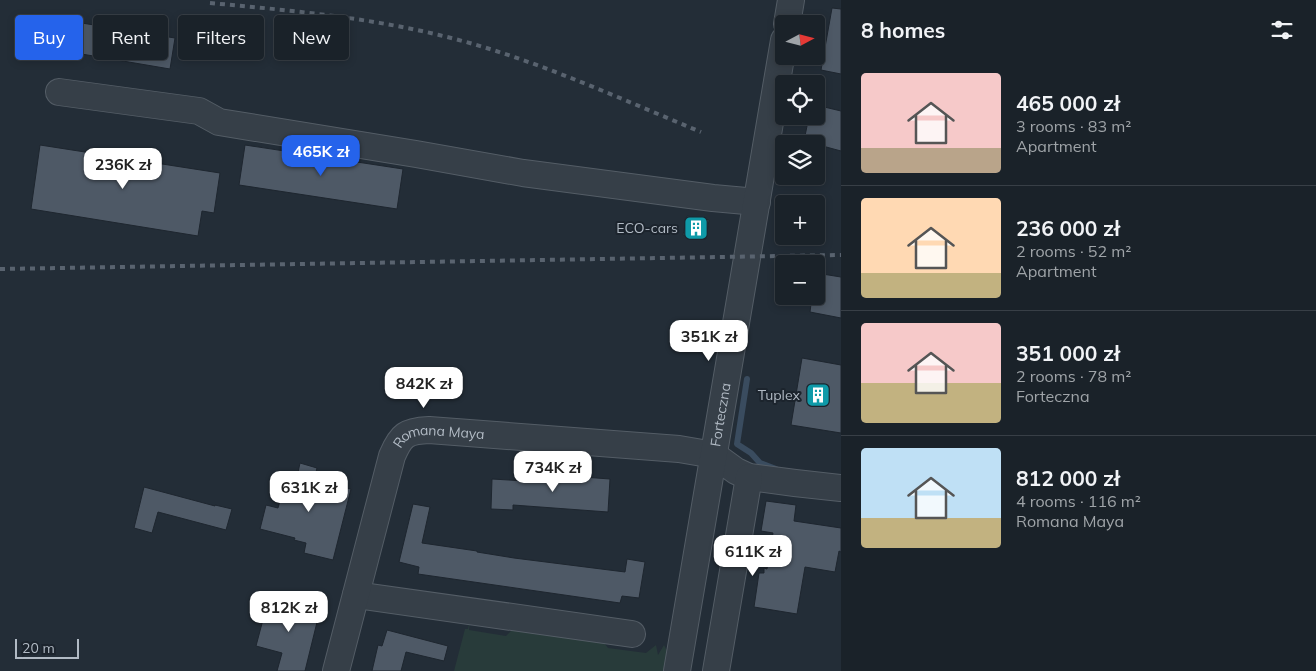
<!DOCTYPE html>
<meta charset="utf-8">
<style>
body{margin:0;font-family:Mulish,sans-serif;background:#272f35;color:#f1f3f6;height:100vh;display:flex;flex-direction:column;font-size:19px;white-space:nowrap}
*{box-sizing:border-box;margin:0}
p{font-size:16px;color:#9fa4a8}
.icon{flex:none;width:28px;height:28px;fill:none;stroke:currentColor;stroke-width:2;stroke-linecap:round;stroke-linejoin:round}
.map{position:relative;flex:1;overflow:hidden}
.sheet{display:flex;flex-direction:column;background:#1a2229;width:475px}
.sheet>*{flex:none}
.guide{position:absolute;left:15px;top:15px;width:475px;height:45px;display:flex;gap:10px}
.needle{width:32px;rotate:83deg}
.fabs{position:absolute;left:775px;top:15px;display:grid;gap:10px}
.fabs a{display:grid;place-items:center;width:50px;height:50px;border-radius:5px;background:#1a2229;box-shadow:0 2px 8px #0003,0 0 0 1px #383f46;font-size:25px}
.scale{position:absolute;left:15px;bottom:12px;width:64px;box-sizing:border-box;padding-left:5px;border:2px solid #b1bac4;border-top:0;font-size:14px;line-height:18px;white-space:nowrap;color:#b1bac4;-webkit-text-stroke:4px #1c242d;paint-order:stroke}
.price{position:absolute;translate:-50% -42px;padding:0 11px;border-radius:10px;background:#fff;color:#222;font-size:16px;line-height:32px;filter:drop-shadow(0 1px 2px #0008)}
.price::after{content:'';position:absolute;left:50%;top:30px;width:15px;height:11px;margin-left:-8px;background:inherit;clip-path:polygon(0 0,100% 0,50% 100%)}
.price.active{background:#2563eb;color:#fff}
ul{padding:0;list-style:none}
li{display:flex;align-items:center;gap:15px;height:125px;padding:0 20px}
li+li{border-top:1px solid #383f46}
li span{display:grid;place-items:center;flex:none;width:140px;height:100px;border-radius:5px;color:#555}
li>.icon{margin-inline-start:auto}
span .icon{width:60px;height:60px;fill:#fffc;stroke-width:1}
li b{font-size:21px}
h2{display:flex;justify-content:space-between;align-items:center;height:60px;padding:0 20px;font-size:21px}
.chip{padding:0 18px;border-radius:5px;background:#1a2229;box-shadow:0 2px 8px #0003,0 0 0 1px #383f46;font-size:18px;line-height:45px}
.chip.active{background:#2563eb;color:#fff}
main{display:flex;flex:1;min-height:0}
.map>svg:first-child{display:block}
.green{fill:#283b3a}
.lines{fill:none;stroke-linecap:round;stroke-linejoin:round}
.stream{stroke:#3a4c5f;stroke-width:6}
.building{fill:#4e5966;stroke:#1e262f}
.minor-casing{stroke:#545d66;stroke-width:28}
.minor{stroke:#363f48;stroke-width:26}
.rail{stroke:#59636f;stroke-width:4;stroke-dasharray:5 5;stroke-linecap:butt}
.labels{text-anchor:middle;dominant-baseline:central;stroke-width:4;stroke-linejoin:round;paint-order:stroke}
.poi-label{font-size:14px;fill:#b1bac4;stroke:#1c242d;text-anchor:end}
.street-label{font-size:14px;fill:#b1bac4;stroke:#1c242d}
</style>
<main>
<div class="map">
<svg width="841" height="671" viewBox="0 0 841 671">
<rect width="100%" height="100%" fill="#232d37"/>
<polygon class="green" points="470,620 469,630 506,636 512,630 600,638 608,648 646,653 656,645 658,655 664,645 671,658 669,671 454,671 465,629 468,629"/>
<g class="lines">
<polyline class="stream" points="747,379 737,444 751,453 760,463 776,469"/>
</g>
<g class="building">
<polygon points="832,8 841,9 841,74 821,70"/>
<polygon points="63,20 175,38 170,69 58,50"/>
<polygon points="816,105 841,111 841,151 804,141 809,116 816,116"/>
<polygon points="40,145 220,173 214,213 202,211 198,236 31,209"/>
<polygon points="245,145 403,169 397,209 239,185"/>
<polygon points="687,216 709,220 706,239 683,235"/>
<polygon points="816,273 841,277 841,318 810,312 812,296 816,296"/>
<polygon points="802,358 841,365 841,433 791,425"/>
<polygon points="300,463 317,468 314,480 351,489 333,560 304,553 306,543 294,540 295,538 260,529 266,505 278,508 287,474 297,477"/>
<polygon points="542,474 610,479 608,512 513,505 513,510 491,509 492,479 542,482"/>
<polygon points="144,487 215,506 215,505 232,509 226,530 158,512 152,533 134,528"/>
<polygon points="766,501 796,505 794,521 841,528 841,552 839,551 835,572 805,567 797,614 754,607 759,573 764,573 764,568 767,569 773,533 761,531"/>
<polygon points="413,504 430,507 422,543 477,551 477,552 514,558 625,572 627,559 645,562 639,598 622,596 620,603 418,574 419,567 399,562"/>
<polygon points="269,597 320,610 305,671 277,671 282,653 256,646"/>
<polygon points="387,630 448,646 444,661 406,652 401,671 372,671 378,645 382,646"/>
</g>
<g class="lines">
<g class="minor-casing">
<g id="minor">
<polyline points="787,24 791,0"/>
<polyline points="59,92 199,111 219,122 416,154 523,173 713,198 757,202"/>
<polyline points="356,595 632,634"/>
<path id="s1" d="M336 671 392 456C401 435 406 431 429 430L679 449 714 455 736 471 749 477 795 483 841 488"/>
<path id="s2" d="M677 671 784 40"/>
<polyline points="716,671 749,477"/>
</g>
</g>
<use href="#minor" class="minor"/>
<g class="rail">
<path d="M210 3C287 10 364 17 439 35 528 56 616 97 701 132"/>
<polyline points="0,269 841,255"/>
</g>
</g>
<defs>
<g id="building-square" transform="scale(1.25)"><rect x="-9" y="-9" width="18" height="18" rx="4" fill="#0f9aa8" stroke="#1c242d"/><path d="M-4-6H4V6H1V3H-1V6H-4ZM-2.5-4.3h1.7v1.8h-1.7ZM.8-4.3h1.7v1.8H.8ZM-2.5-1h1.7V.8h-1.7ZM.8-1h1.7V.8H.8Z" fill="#fff"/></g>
</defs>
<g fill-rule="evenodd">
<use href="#building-square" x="696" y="228"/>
<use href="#building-square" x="818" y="395"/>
</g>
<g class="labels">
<g class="poi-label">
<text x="678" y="228">ECO-cars</text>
<text x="800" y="395">Tuplex</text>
</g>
<g class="street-label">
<text stroke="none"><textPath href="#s2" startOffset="260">Forteczna</textPath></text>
<text stroke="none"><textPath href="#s1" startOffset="280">Romana Maya</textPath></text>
</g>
</g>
</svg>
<div class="fabs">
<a><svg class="needle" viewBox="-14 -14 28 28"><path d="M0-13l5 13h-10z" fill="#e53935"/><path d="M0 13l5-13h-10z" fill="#9fa4a8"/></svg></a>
<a><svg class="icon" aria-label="locate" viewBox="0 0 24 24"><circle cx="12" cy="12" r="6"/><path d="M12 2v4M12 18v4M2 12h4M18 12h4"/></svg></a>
<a><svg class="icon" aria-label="layers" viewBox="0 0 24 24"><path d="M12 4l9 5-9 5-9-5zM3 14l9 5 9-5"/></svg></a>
<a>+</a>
<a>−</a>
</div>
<div class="scale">20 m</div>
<b class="price active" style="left:321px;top:177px">465K zł</b>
<b class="price" style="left:123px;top:190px">236K zł</b>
<b class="price" style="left:709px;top:362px">351K zł</b>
<b class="price" style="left:424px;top:409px">842K zł</b>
<b class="price" style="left:553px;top:493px">734K zł</b>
<b class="price" style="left:309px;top:513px">631K zł</b>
<b class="price" style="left:753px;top:577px">611K zł</b>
<b class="price" style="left:289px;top:633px">812K zł</b>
<div class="guide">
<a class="chip active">Buy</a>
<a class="chip">Rent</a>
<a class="chip">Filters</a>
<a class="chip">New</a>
</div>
</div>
<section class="sheet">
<h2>8 homes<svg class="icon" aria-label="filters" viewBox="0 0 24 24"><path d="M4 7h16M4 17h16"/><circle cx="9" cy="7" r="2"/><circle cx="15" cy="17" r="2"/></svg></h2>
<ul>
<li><span style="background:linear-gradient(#f6c9c9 75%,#b9a48a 0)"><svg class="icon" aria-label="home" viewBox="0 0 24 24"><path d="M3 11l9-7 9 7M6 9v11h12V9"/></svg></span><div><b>465 000 zł</b><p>3 rooms · 83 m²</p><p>Apartment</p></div></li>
<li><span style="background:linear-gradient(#ffd9b3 75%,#c2b280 0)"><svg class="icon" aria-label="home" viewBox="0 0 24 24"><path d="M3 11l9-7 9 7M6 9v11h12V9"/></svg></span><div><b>236 000 zł</b><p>2 rooms · 52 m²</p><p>Apartment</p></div></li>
<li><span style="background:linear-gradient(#f6c9c9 60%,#c2b280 0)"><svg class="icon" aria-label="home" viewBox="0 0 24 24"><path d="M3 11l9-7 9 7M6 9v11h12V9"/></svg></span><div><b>351 000 zł</b><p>2 rooms · 78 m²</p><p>Forteczna</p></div></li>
<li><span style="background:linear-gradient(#bfe0f5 70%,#c2b280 0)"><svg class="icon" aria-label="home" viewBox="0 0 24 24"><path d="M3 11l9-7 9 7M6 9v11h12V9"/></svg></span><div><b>812 000 zł</b><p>4 rooms · 116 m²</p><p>Romana Maya</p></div></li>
</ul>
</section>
</main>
